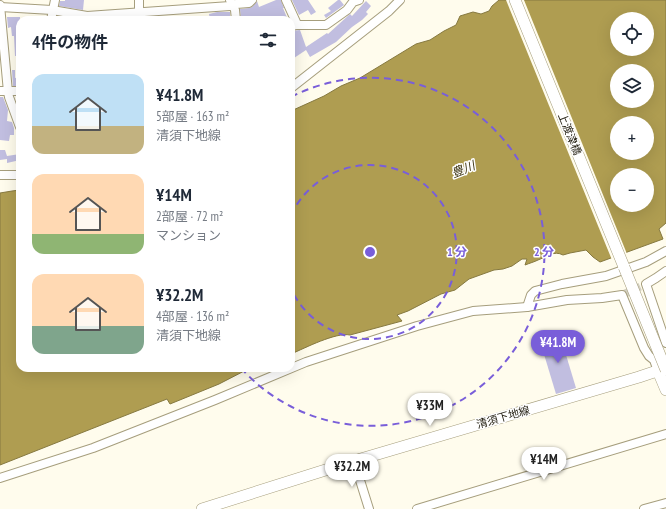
<!DOCTYPE html>
<html lang="ja">
<meta charset="utf-8">
<style>
body{margin:0;font-family:"PT Sans Narrow","Noto Sans JP",sans-serif;background:#f2f2f3;color:#1f2937;height:100vh;display:flex;flex-direction:column;font-size:15px;white-space:nowrap}
*{box-sizing:border-box;margin:0}
p{font-size:13px;color:#747a83}
.icon{flex:none;width:22px;height:22px;fill:none;stroke:currentColor;stroke-width:2;stroke-linecap:round;stroke-linejoin:round}
.map{position:relative;flex:1;overflow:hidden}
.details{position:absolute;left:16px;top:16px;width:279px;height:356px;display:flex;flex-direction:column;background:#fff;border-radius:12px;box-shadow:0 4px 16px #0002}
.details>*{flex:none}
.tools{position:absolute;left:610px;top:12px;display:grid;gap:8px}
.tools a{display:grid;place-items:center;width:44px;height:44px;border-radius:50%;background:#fff;box-shadow:0 4px 16px #0002;font-size:20px}
.price{position:absolute;translate:-50% -34px;padding:0 9px;border-radius:14px;background:#fff;color:#222;font-size:13px;line-height:26px;filter:drop-shadow(0 1px 2px #0008)}
.price::after{content:'';position:absolute;left:50%;top:24px;width:12px;height:9px;margin-left:-6px;background:inherit;clip-path:polygon(0 0,100% 0,50% 100%)}
.price.active{background:#795ed9;color:#fff}
ul{padding:0;list-style:none}
li{display:flex;align-items:center;gap:12px;height:100px;padding:0 16px}
li span{display:grid;place-items:center;flex:none;width:112px;height:80px;border-radius:12px;color:#555}
li>.icon{margin-inline-start:auto}
span .icon{width:48px;height:48px;fill:#fffc;stroke-width:1}
li b{font-size:17px}
h2{display:flex;justify-content:space-between;align-items:center;height:48px;padding:0 16px;font-size:17px}
.map>svg:first-child{display:block}
.water{fill:#af9d51;stroke:#867940;fill-rule:evenodd}
.pier{fill:#fffced}
.building{fill:#c1bee0}
.lines{fill:none;stroke-linecap:round;stroke-linejoin:round}
.minor-tunnel{stroke:#d4d1c2;stroke-width:8;stroke-dasharray:8 4;stroke-linecap:butt}
.minor-casing{stroke:#a69e7d;stroke-width:10}
.secondary-casing{stroke:#a69e7d;stroke-width:12}
.minor{stroke:#fff;stroke-width:8}
.secondary{stroke:#fff;stroke-width:11}
.secondary-bridge-casing{stroke:#a69e7d;stroke-width:12;stroke-linecap:butt}
.secondary-bridge{stroke:#fff;stroke-width:11}
.ring{fill:none;stroke:#795ed9;stroke-width:2;stroke-dasharray:7 5}
.labels{text-anchor:middle;dominant-baseline:central;stroke-width:3;stroke-linejoin:round;paint-order:stroke}
.street-label{font-size:11px;fill:#282417;stroke:#fff}
.water-label{font-size:12px;font-style:italic;fill:#3a3210;stroke:#fff}
.centre{fill:#795ed9;stroke:#fff;stroke-width:2}
.ring-label{font-size:12px;text-anchor:middle;font-weight:bold;fill:#795ed9;stroke:#fff;stroke-width:3;stroke-linejoin:round;paint-order:stroke}
</style>
<div class="map">
<svg width="666" height="509" viewBox="0 0 666 509">
<rect width="100%" height="100%" fill="#fffced"/>
<g class="water">
<path d="M499 0H666V223L659 229 663 239 600 262 593 257 586 250 570 253 563 255C554 250 546 257 538 260 534 262 530 263 525 265L527 259H522L512 266 503 269 494 270 469 279 455 290 441 294 408 311 397 315 402 321 350 335C336 332 305 348 291 354V111L324 96 341 86 360 78 416 44 430 40 444 31 456 25 460 16 473 12 481 14 489 11 492 6ZM617 19H647V49H617ZM617 71H647V101H617ZM617 123H647V153H617ZM617 175H647V205H617Z"/>
<polygon points="20,190 20,368 250,368 219,384 170,404 167,399 0,465 0,193 12,191"/>
</g>
<polygon class="pier" points="506,0 524,0 627,254 612,260"/>
<g class="building">
<polygon points="65,0 84,0 83,10 59,6 60,1 65,1"/>
<polygon points="276,0 281,0 284,8 283,8 288,20 241,20 240,9 249,8 252,7 257,1 259,7"/>
<polygon points="292,0 308,0 316,12 311,15 308,10 299,15"/>
<polygon points="338,0 340,0 344,5 326,18 324,15 331,11 328,8"/>
<polygon points="366,1 371,6 366,12 368,14 362,20 352,27 336,42 310,57 306,50 291,60 291,31 300,30 306,47 327,33 328,34 350,14 352,16"/>
<polygon points="217,12 230,12 230,20 210,20 209,14"/>
<polygon points="7,17 20,17 20,56 15,56 14,36 12,36 11,27 8,28"/>
<polygon points="12,70 15,70 15,78 20,77 20,84 16,85 16,86 13,86"/>
<polygon points="0,97 3,97 8,110 7,121 12,122 14,128 14,135 10,135 9,141 0,140"/>
<polygon points="0,150 5,150 7,156 20,154 20,160 7,163 7,159 0,160"/>
<polygon points="560,335 576,388 556,394 540,341"/>
</g>
<g class="lines">
<polyline class="minor-tunnel" points="622,295 646,284"/>
<g class="minor-casing">
<g id="minor">
<polyline points="230,0 235,10 236,20"/>
<polyline points="286,0 296,22 296,25"/>
<polyline points="0,5 8,92 9,97 20,127"/>
<polyline points="0,7 52,10 87,16 230,6 236,4 249,3 252,0"/>
<polyline points="51,20 55,0"/>
<polyline points="139,20 139,0"/>
<polyline points="291,26 296,25 326,25 347,10 353,2 359,0"/>
<polyline points="291,88 389,11 400,0"/>
<polyline points="0,91 20,91"/>
<polyline points="0,175 20,175"/>
<polyline points="666,271 656,278 646,284 666,343"/>
<polyline points="527,307 531,295 535,291 562,284 606,276 646,262 666,251"/>
<polyline points="354,461 369,509"/>
<polyline points="0,478 93,448 215,400 306,362 417,326 473,311 527,307 567,300 602,298 622,295 644,348 649,356 654,360 658,371"/>
<polyline points="417,509 666,434"/>
<polyline points="644,509 666,503"/>
</g>
</g>
<g class="secondary-casing">
<g id="secondary">
<polyline points="515,0 624,267"/>
<polyline points="658,371 666,390"/>
<polyline points="202,509 354,461 639,377 666,368"/>
</g>
</g>
<use href="#minor" class="minor"/>
<use href="#secondary" class="secondary"/>
<g class="secondary-bridge-casing">
<polyline id="secondary-bridge" points="624,267 666,370"/>
</g>
<use href="#secondary-bridge" class="secondary-bridge"/>
</g>
<g class="ring">
<path d="M291 215A87 87 0 1 1 291 289"/>
<path d="M291 97A174 174 0 1 1 241 368"/>
</g>
<g class="labels">
<g class="street-label">
<text transform="translate(570 134) rotate(68)">上渡津橋</text>
<text transform="translate(503 417) rotate(-16)">清須下地線</text>
</g>
<g class="water-label">
<text transform="translate(463 169) rotate(-22)">豊川</text>
</g>
</g>
<circle cx="370" cy="252" r="6" class="centre"/>
<g class="ring-label">
<text x="457" y="256">1 分</text>
<text x="544" y="256">2 分</text>
</g>
</svg>
<div class="tools">
<a><svg class="icon" aria-label="locate" viewBox="0 0 24 24"><circle cx="12" cy="12" r="6"/><path d="M12 2v4M12 18v4M2 12h4M18 12h4"/></svg></a>
<a><svg class="icon" aria-label="layers" viewBox="0 0 24 24"><path d="M12 4l9 5-9 5-9-5zM3 14l9 5 9-5"/></svg></a>
<a>+</a>
<a>−</a>
</div>
<b class="price active" style="left:558px;top:364px">¥41.8M</b>
<b class="price" style="left:430px;top:427px">¥33M</b>
<b class="price" style="left:544px;top:481px">¥14M</b>
<b class="price" style="left:352px;top:488px">¥32.2M</b>
<section class="details">
<h2>4件の物件<svg class="icon" aria-label="filters" viewBox="0 0 24 24"><path d="M4 7h16M4 17h16"/><circle cx="9" cy="7" r="2"/><circle cx="15" cy="17" r="2"/></svg></h2>
<ul>
<li><span style="background:linear-gradient(#bfe0f5 65%,#c2b280 0)"><svg class="icon" aria-label="home" viewBox="0 0 24 24"><path d="M3 11l9-7 9 7M6 9v11h12V9"/></svg></span><div><b>¥41.8M</b><p>5部屋 · 163 m²</p><p>清須下地線</p></div></li>
<li><span style="background:linear-gradient(#ffd9b3 75%,#8fb573 0)"><svg class="icon" aria-label="home" viewBox="0 0 24 24"><path d="M3 11l9-7 9 7M6 9v11h12V9"/></svg></span><div><b>¥14M</b><p>2部屋 · 72 m²</p><p>マンション</p></div></li>
<li><span style="background:linear-gradient(#ffd9b3 65%,#7fa58c 0)"><svg class="icon" aria-label="home" viewBox="0 0 24 24"><path d="M3 11l9-7 9 7M6 9v11h12V9"/></svg></span><div><b>¥32.2M</b><p>4部屋 · 136 m²</p><p>清須下地線</p></div></li>
</ul>
</section>
</div>
